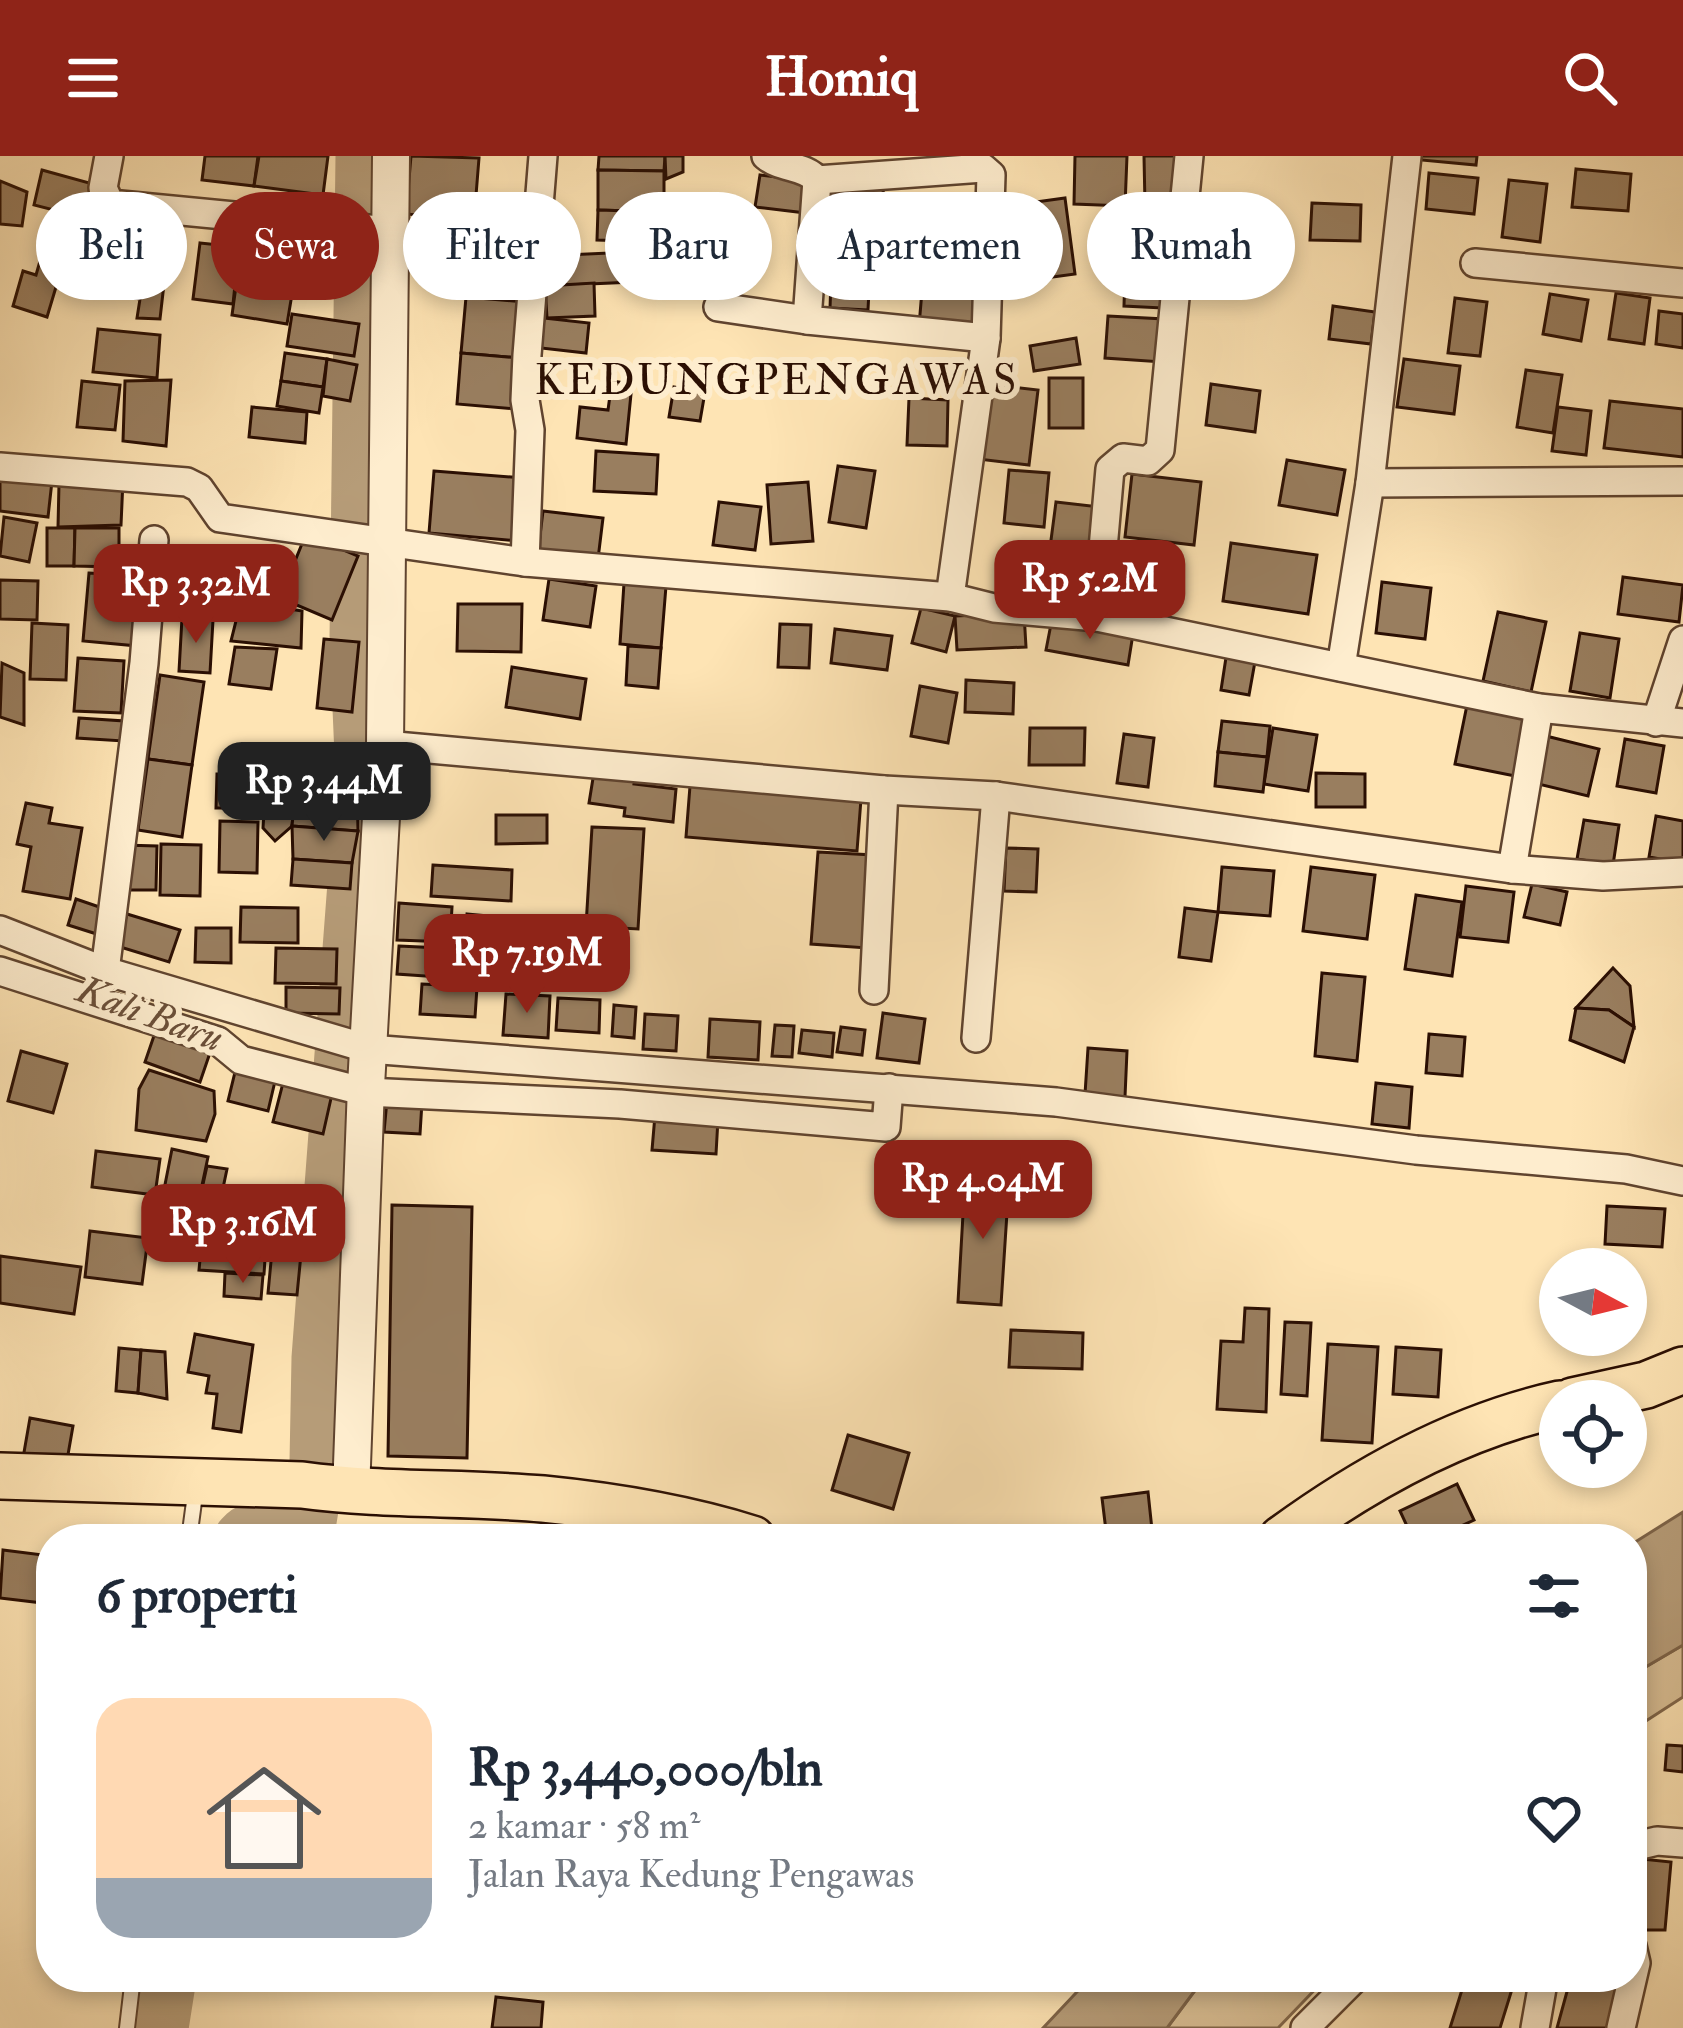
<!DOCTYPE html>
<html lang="id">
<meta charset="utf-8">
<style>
body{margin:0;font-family:"IM FELL Double Pica",serif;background:#f2f2f3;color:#1f2937;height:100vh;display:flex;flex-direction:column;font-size:45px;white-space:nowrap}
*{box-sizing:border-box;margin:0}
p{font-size:39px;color:#747a83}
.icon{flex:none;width:66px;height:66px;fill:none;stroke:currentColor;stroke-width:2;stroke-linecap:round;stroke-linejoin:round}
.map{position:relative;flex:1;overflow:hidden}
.side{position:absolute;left:36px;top:1368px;width:1611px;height:468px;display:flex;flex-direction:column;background:#fff;border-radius:48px;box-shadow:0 6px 18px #0003}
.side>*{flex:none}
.top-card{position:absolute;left:36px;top:36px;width:1611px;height:108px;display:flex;gap:24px}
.needle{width:78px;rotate:97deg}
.buttons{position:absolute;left:1539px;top:1092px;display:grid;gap:24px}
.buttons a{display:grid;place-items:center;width:108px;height:108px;border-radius:50%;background:#fff;box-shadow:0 6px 18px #0003;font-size:60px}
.price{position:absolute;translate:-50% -102px;padding:0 27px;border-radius:24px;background:#8f2418;color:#fff;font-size:39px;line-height:78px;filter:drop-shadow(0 3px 6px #0008)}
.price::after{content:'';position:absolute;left:50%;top:72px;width:36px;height:27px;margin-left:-18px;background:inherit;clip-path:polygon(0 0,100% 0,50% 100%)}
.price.current{background:#222;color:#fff}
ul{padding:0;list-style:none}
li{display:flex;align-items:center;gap:36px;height:300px;padding:0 60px}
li+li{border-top:3px solid #e0e1e3}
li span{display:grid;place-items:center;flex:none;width:336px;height:240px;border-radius:36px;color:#555}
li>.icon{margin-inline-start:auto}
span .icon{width:144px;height:144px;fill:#fffc;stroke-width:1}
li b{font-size:51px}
h2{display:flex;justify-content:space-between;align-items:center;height:144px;padding:0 60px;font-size:51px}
.tag{padding:0 42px;border-radius:54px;background:#fff;box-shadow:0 6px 18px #0003;font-size:42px;line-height:108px}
.tag.current{background:#8f2418;color:#fff}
header{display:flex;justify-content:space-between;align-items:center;height:156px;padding:0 60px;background:#8f2418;color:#fff;font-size:54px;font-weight:800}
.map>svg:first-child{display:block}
.green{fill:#dac096;stroke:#82684c;stroke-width:3}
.water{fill:#b69c78;stroke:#7e6449;stroke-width:3}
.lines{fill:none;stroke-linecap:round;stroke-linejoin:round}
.river{stroke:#b69c78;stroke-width:57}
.building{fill:#997e5f;stroke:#2b0f03;stroke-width:3}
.service-casing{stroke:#60442f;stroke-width:18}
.minor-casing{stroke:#60442f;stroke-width:32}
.tertiary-casing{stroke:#60442f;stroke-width:40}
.primary-casing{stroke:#2b0f03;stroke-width:50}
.service{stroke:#feedce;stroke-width:14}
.minor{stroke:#feedce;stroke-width:27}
.tertiary{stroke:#feedce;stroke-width:36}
.primary{stroke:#fee4b4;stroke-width:45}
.labels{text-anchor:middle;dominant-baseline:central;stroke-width:12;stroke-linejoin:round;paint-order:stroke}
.water-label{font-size:39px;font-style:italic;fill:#6a4e38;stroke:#feedce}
.quarter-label{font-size:42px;letter-spacing:3px;fill:#2b0f03;stroke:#feedce}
</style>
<header><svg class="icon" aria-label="menu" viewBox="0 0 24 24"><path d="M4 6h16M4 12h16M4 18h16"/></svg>Homiq<svg class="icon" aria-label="search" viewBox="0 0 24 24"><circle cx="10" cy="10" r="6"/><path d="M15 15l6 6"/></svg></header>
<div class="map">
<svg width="1683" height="1872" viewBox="0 0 1683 1872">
<rect width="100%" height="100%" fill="#fee4b4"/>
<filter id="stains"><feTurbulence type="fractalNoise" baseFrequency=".00167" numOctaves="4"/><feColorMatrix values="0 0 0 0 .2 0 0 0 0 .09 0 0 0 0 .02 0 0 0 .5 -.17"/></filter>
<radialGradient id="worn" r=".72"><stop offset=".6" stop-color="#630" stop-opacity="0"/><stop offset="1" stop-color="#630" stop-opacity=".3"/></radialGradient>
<g class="green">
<polygon points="1683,1489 1683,1541 1632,1574 1632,1519"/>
<polygon points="1205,1821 1327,1821 1278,1872 1167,1872"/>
</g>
<g class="water">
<polygon points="1683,1356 1683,1489 1632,1519 1632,1388"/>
<polygon points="1091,1821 1205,1821 1167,1872 1043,1872"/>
</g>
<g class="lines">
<g class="river">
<polyline points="242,1383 247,1378 298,1378 308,1365 318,1306 320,1202 364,622 358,483 364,0"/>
<polyline points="160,1872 168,1821"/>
</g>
</g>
<g class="building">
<polygon points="205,0 258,0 254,30 202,24"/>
<polygon points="259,0 328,0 323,39 254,30"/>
<polygon points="411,0 479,2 474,64 406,58"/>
<polygon points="599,0 665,0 664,15 598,14"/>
<polygon points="665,0 683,0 683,16 666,23"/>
<polygon points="1075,0 1127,0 1125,50 1074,48"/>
<polygon points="1144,0 1180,0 1180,49 1145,49"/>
<polygon points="1421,0 1477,0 1476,9 1421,4"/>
<polygon points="1576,13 1631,18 1628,55 1572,51"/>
<polygon points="42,14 93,28 85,62 34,49"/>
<polygon points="598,14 664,15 664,56 598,54"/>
<polygon points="1429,17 1478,22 1474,58 1426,53"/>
<polygon points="760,19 811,25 806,57 755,51"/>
<polygon points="882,22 885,56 858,58 855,25"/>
<polygon points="1509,24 1547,28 1540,86 1502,81"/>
<polygon points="0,25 27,36 22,70 0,68"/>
<polygon points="932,38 986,43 981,89 927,83"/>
<polygon points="1065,42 1075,118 1009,127 999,51"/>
<polygon points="1312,47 1361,49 1360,85 1310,84"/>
<polygon points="598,54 664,56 663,86 597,84"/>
<polygon points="122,56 152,59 147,106 117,104"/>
<polygon points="461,67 492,69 491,118 459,116"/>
<polygon points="1201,67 1263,69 1261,119 1200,118"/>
<polygon points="833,73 872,75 868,154 830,152"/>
<polygon points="927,83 981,89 977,128 923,123"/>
<polygon points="200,87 239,91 233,148 193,143"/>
<polygon points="631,96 633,126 545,130 544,100"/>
<polygon points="40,105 62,111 47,161 13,150 23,115 36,119"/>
<polygon points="116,115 165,119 160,163 137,162 140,143 112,139"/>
<polygon points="1125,116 1163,117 1162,152 1124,150"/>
<polygon points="923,123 977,128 973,176 919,170"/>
<polygon points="594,127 595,160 547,162 545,130"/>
<polygon points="236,130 292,138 287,168 232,159"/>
<polygon points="1616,137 1650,142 1644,188 1609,183"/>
<polygon points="1550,138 1588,144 1581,185 1543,178"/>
<polygon points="466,141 525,146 520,202 461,197"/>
<polygon points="1455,142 1487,146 1480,200 1448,197"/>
<polygon points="1333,150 1375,156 1371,188 1329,183"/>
<polygon points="1659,155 1683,158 1683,192 1656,188"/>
<polygon points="292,158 359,168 354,200 287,190"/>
<polygon points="1108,160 1164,163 1162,206 1105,202"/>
<polygon points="544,162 589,167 586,197 541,192"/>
<polygon points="98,173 160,179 157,222 93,216"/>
<polygon points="1076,182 1080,208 1034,215 1030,190"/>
<polygon points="285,197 327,203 323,231 281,225"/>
<polygon points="461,197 520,202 516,253 457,248"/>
<polygon points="327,203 357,209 350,245 323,240"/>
<polygon points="1404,203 1460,210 1454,258 1397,251"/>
<polygon points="1526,214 1562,219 1553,277 1517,271"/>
<rect x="1049" y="222" width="34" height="50"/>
<polygon points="171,224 166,290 123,285 125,225"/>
<polygon points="82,225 120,229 115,274 77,271"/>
<polygon points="281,225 323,231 319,257 277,250"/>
<polygon points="612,225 632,228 626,288 577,282 580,251 608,254"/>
<polygon points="986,228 1038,234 1029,309 978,303"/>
<polygon points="1211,228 1260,235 1255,276 1206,269"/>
<polygon points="674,231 705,236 700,265 669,261"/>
<polygon points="909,242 948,244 947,290 907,289"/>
<polygon points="1610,245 1683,253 1683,301 1604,292"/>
<polygon points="252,251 307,256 305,287 249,281"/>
<polygon points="1558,251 1591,255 1586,299 1552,295"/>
<polygon points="596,295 658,299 656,338 594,335"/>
<polygon points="1287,304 1345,314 1337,359 1279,349"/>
<polygon points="838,310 875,315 866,372 829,366"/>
<polygon points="1009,314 1049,317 1044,371 1004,367"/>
<polygon points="434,315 523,322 518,385 429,377"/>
<polygon points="1132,318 1201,326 1194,389 1125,381"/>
<polygon points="0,319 52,325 48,361 0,355"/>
<polygon points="123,324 121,369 58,371 59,328"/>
<polygon points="808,326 813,385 771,388 767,329"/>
<polygon points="719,346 761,351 755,394 713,389"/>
<polygon points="1056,346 1100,351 1092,412 1048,407"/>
<polygon points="543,355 603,362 598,403 538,396"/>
<polygon points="4,361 37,367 29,406 0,400"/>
<polygon points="47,372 75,372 74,410 47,410"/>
<polygon points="75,372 119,372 119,411 74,410"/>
<polygon points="306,378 358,400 332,464 280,442"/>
<polygon points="1231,387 1317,399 1308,458 1223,445"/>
<polygon points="89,417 144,421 138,490 83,485"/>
<polygon points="167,417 198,419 197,463 167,463"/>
<polygon points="1623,421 1683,429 1679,466 1618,458"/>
<polygon points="549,423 596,430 590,471 543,464"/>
<polygon points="0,424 38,425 37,464 0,463"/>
<polygon points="1382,426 1431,432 1425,483 1376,477"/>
<polygon points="624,427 666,430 661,492 620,488"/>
<polygon points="241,445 302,455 301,492 231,485"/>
<polygon points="458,448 522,448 521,496 457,495"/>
<polygon points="921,452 955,460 946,496 912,487"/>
<polygon points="1498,456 1546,466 1531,536 1483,525"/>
<polygon points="1024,457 1026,491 957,494 955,460"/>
<polygon points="182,462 213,464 210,517 179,515"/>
<polygon points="1052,463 1133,478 1128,509 1046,494"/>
<polygon points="32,467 68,469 66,524 30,523"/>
<polygon points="780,468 811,469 809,512 778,511"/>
<polygon points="835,473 892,480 887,514 831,507"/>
<polygon points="1580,477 1619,483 1610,542 1570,535"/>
<polygon points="324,483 359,486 352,556 317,552"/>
<polygon points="628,490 661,492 658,532 626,529"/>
<polygon points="235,491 277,493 271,533 229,528"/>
<polygon points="1227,495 1256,500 1249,539 1221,534"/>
<polygon points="78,502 124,505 121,557 74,555"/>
<polygon points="2,507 24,517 24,569 0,561"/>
<polygon points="512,511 586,523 580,563 506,551"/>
<polygon points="160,519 204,526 192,609 148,603"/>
<polygon points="966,524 1014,527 1013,558 965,556"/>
<polygon points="920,530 957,537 948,587 911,580"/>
<polygon points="1467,549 1532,562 1520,621 1455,608"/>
<polygon points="79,562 124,565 123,585 77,582"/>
<polygon points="1222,565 1270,570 1267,601 1218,596"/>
<polygon points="1030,572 1085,572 1084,609 1029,609"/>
<polygon points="1273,572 1317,579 1308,635 1264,628"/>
<polygon points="1124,578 1154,582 1148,631 1117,627"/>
<polygon points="1546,580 1599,593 1588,640 1534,627"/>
<polygon points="1625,583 1664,590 1656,637 1617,630"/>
<polygon points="1218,596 1267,601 1263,636 1215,630"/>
<polygon points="148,603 192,609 182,681 138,674"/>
<polygon points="595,610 636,616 634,628 676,633 673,666 624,660 625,652 589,647"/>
<polygon points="1316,617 1365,618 1365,651 1316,651"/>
<polygon points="217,618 245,618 244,652 216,652"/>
<polygon points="266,624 296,628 292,670 275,685 263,672"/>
<polygon points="296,628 357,630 358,675 292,670"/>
<polygon points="690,630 861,643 857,695 686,681"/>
<polygon points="26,647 52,652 49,667 82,672 70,743 23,735 31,691 17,688"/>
<polygon points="496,659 547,659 547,687 496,688"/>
<polygon points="1656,660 1683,665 1683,707 1649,701"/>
<polygon points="1584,664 1619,669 1613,709 1577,703"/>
<polygon points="220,665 258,666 257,717 219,716"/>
<polygon points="292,670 358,675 352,707 293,703"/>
<polygon points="592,671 644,673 638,773 586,770"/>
<polygon points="161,688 201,689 200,740 160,739"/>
<polygon points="122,689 157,690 156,734 121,734"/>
<polygon points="1006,692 1038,693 1036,736 1004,735"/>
<polygon points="818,696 873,699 867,792 811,788"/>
<polygon points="293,703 352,707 350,733 291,729"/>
<polygon points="433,709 512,714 511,745 431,740"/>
<polygon points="1222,711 1274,715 1270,760 1218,756"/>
<polygon points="1311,711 1375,719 1367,783 1303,775"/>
<polygon points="1532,728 1567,736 1560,769 1524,761"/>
<polygon points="1466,730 1514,736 1508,786 1460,781"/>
<polygon points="1416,739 1462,746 1452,820 1405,813"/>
<polygon points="76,743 111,755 103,780 68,769"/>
<polygon points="399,747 452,751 450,786 397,784"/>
<polygon points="241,751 298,752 298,787 240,786"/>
<polygon points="1185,752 1218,756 1211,805 1179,801"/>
<polygon points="127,758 180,774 169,806 117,790"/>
<polygon points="467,758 520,763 517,794 463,789"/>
<polygon points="196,772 231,772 231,807 195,806"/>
<polygon points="399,790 440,792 439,821 397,818"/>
<polygon points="276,792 337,793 336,828 275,827"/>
<polygon points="1613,812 1630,830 1634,871 1609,854 1576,852"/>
<polygon points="1322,817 1365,821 1357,905 1315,900"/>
<polygon points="422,828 477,831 475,861 420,858"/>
<polygon points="286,831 340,832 339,858 286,857"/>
<polygon points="506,838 550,840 548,882 503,879"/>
<polygon points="558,842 600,844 599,877 556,874"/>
<polygon points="614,849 636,851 634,882 612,880"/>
<polygon points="1576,852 1609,854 1634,871 1624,906 1570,884"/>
<polygon points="883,857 925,863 919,907 877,902"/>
<polygon points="645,858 678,860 676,895 643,893"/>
<polygon points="710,863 760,866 758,904 708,901"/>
<polygon points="775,869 794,870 792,901 772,900"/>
<polygon points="157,871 212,891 200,926 145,906"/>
<polygon points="841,871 865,874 862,899 837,896"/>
<polygon points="802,874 834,877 832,901 799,897"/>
<polygon points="1429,878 1465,881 1462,920 1426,917"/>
<polygon points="1088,892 1127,895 1125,941 1085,938"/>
<polygon points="21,895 67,908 53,957 8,945"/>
<polygon points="236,912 276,921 268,955 228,945"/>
<polygon points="149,914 214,935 215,958 206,985 136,974 139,933"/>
<polygon points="283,927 332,938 323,978 273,966"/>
<polygon points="1376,927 1412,931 1409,972 1372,968"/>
<polygon points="387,944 422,946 420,978 384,976"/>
<polygon points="655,959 718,963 716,998 652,994"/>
<polygon points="172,993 208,1001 194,1067 159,1059"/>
<polygon points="96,995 160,1003 155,1039 92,1031"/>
<polygon points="207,1010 227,1013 218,1056 198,1051"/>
<polygon points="965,1023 1009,1026 1001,1149 958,1146"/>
<polygon points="392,1049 472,1051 467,1302 388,1300"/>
<polygon points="1607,1050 1665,1053 1662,1091 1605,1088"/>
<polygon points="90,1075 148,1082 142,1128 85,1121"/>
<polygon points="202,1082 266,1088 264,1118 199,1114"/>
<polygon points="272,1095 301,1098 297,1139 268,1137"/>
<polygon points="0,1100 81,1111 74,1158 0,1147"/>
<polygon points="225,1117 263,1119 261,1143 224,1140"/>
<polygon points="1245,1152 1269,1153 1266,1256 1217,1253 1221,1185 1243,1186"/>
<polygon points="1285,1166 1311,1167 1307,1240 1281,1238"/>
<polygon points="1011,1174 1083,1177 1082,1213 1009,1211"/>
<polygon points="195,1178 253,1189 241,1276 213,1272 217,1238 206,1237 209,1220 188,1216"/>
<polygon points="1328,1188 1378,1191 1372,1287 1322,1284"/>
<polygon points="1396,1191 1441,1194 1438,1241 1393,1238"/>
<polygon points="119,1192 141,1194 138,1237 116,1235"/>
<polygon points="141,1194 165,1196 167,1243 138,1237"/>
<polygon points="30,1262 73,1270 66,1310 23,1302"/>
<polygon points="848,1279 909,1297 893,1353 832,1334"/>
<polygon points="1457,1328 1474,1364 1433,1383 1413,1383 1400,1355"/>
<polygon points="1148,1336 1153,1383 1107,1383 1102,1342"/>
<polygon points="3,1394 51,1400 51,1448 0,1442"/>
<polygon points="1667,1589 1683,1590 1683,1616 1665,1614"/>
<polygon points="1642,1703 1671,1706 1665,1774 1632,1774 1632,1730 1640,1731"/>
<polygon points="1466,1821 1485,1821 1513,1830 1500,1872 1450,1872"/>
<polygon points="1571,1821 1621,1821 1607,1872 1557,1872"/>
<polygon points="496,1841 543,1846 541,1872 492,1872"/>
</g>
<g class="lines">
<g class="service-casing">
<g id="service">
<polyline points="189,1383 196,1331"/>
<polyline points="127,1872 133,1821"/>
</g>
</g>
<g class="minor-casing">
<g id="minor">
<polyline points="109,0 103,32 110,48 389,75"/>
<path d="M766 0C781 13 805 9 817 24L807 164 986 182"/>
<polyline points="1407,0 1370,327 1683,325"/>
<polyline points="817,24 983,12 991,19 986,182 950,441"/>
<polyline points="1475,107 1683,127"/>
<polyline points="718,151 807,164"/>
<polyline points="0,311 187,326 199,332 220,362 525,406 950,441 994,452 1097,461 1539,552 1683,567"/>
<polyline points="525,406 530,274 525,244 527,199 543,0"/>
<polyline points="1097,461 1110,313 1123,302 1148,305 1160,294 1189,0"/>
<polyline points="1341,511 1370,327"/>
<polyline points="1656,566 1683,484"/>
<polyline points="385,589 884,634 996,640 1512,713 1603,720 1683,716"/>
<polyline points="1512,713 1539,552"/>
<polyline points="0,774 105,815 369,893 1056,946 1416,994 1626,1013 1683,1025"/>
<polyline points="0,815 218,885 241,904 366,936 620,948 886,971 889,932"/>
<polyline points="105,815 144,507 154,384"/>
<polyline points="874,834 884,634"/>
<polyline points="976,882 996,640"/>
<polyline points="1632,1691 1657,1685 1683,1687"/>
<polyline points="1305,1872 1356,1821"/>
<polyline points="1535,1872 1544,1821"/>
<polyline points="1621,1872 1636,1807 1632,1790"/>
</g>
</g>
<g class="tertiary-casing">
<polyline id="tertiary" points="351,1336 366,930 385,589 391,0"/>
</g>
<g class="primary-casing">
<g id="primary">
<polyline points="1573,1245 1646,1229 1683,1214"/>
<path d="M0 1320 302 1329C382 1340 462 1336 543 1343 613 1350 685 1362 752 1383"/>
<path d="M1282 1383C1364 1323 1459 1270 1560 1248"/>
</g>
</g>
<use href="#service" class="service"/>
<use href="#minor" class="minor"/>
<use href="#tertiary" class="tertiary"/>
<use href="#primary" class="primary"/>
</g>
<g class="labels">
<g class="water-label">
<text transform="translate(150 858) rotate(20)">Kali Baru</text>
</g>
<g class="quarter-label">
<text x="777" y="225">KEDUNGPENGAWAS</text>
</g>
</g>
<rect width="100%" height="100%" filter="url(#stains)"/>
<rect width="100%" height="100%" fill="url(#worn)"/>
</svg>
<div class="buttons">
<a><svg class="needle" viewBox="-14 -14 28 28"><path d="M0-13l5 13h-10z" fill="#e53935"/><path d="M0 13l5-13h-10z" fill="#747a83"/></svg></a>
<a><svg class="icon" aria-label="locate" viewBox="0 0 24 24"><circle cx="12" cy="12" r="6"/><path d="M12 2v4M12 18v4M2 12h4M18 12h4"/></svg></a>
</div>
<b class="price" style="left:1090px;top:486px">Rp 5.2M</b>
<b class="price" style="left:196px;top:490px">Rp 3.32M</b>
<b class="price current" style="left:324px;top:688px">Rp 3.44M</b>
<b class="price" style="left:527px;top:860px">Rp 7.19M</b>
<b class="price" style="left:983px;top:1086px">Rp 4.04M</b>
<b class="price" style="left:243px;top:1130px">Rp 3.16M</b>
<div class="top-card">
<a class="tag">Beli</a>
<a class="tag current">Sewa</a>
<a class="tag">Filter</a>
<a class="tag">Baru</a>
<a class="tag">Apartemen</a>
<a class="tag">Rumah</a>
</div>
<section class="side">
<h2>6 properti<svg class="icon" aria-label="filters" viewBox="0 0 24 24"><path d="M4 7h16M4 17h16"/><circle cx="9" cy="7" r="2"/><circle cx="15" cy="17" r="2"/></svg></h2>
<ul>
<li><span style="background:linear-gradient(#ffd9b3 75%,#9aa5b1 0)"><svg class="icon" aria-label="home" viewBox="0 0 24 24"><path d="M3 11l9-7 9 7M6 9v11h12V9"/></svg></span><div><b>Rp 3,440,000/bln</b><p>2 kamar · 58 m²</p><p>Jalan Raya Kedung Pengawas</p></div><svg class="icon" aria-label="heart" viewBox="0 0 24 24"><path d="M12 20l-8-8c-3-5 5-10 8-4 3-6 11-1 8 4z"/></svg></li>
</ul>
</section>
</div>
